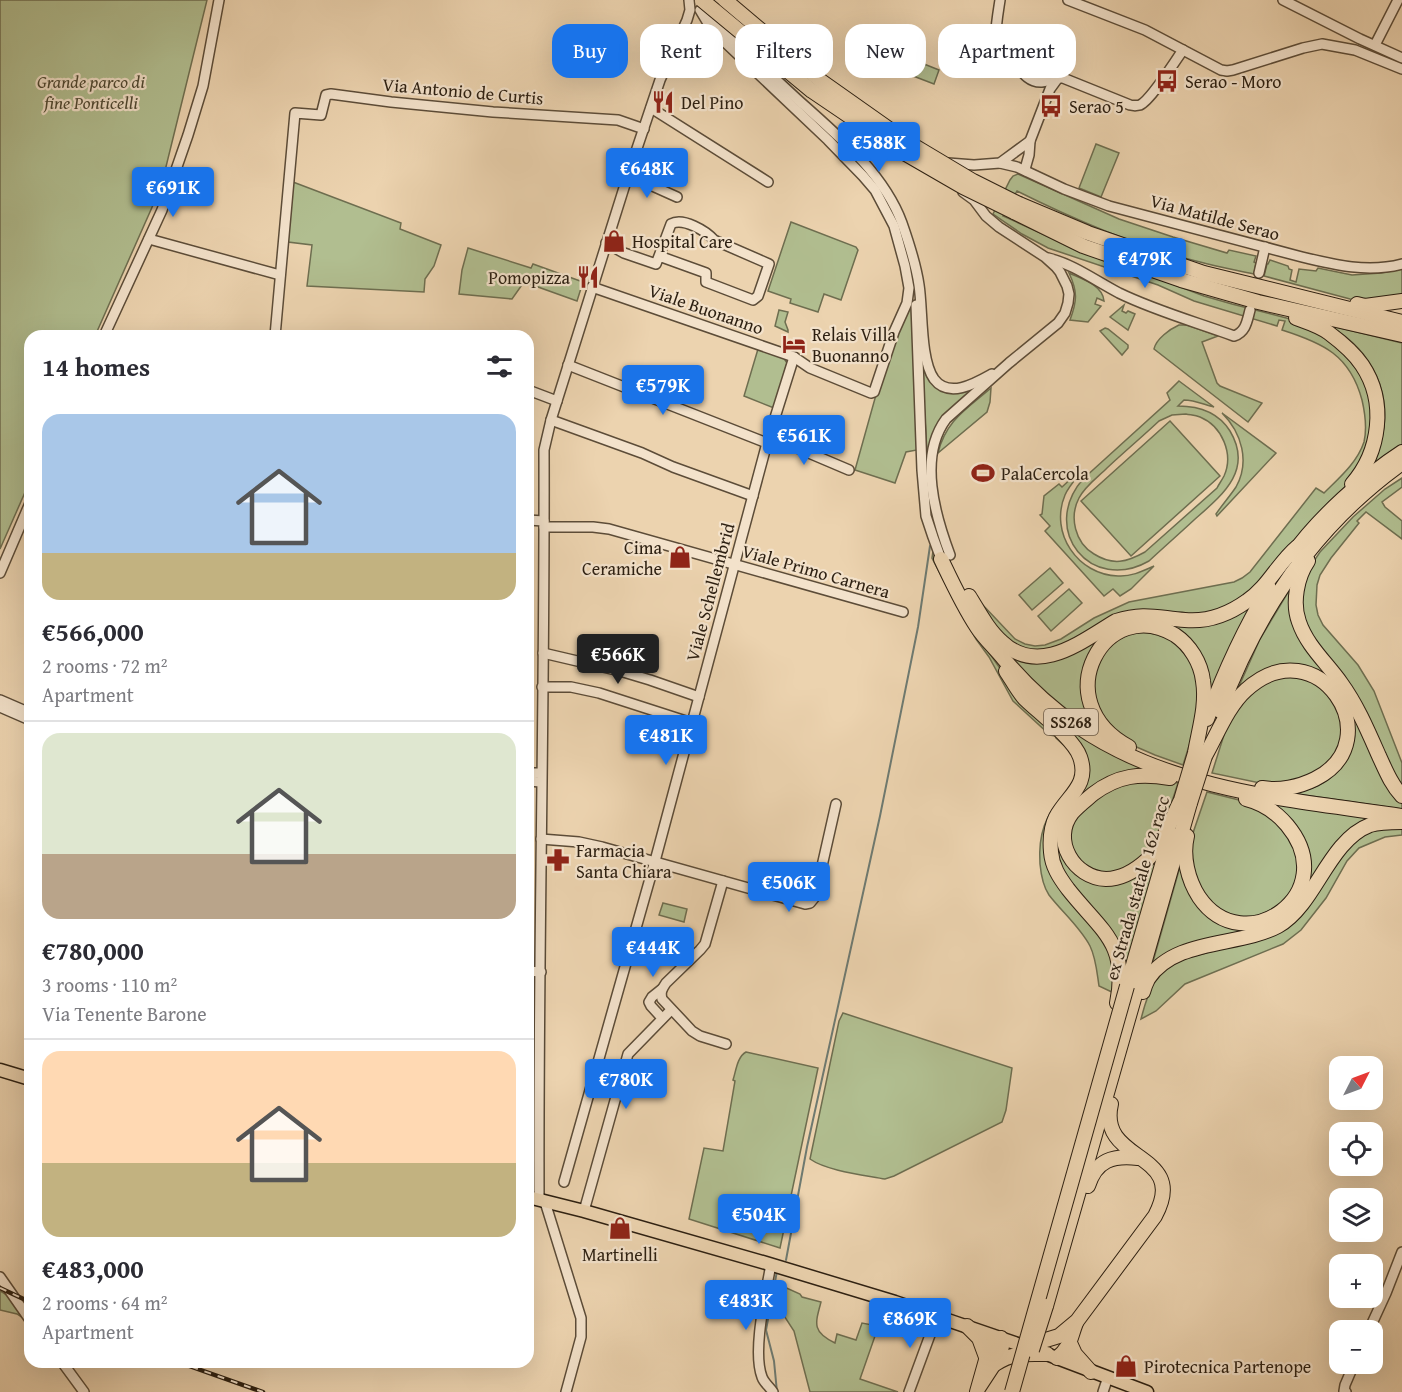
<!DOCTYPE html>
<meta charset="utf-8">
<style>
body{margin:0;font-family:"Gentium Book Plus",serif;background:#f7f7f7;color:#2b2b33;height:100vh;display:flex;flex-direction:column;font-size:22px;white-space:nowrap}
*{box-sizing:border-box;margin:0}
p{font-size:20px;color:#7c7c81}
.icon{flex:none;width:33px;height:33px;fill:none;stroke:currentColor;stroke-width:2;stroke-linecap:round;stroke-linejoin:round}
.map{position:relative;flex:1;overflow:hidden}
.drawer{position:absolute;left:24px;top:330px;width:510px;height:1038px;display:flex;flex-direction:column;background:#fff;border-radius:18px;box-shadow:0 6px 24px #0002}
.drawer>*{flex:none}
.hud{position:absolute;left:552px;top:24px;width:570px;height:54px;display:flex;gap:12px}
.needle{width:39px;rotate:48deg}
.controls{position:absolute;left:1329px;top:1056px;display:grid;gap:12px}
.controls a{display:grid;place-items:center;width:54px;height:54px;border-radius:12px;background:#fff;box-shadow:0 6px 24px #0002;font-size:30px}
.price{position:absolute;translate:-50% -51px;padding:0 14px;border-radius:6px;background:#1a73e8;color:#fff;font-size:20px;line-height:39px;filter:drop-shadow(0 2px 3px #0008)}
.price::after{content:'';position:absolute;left:50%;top:36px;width:18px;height:14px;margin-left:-9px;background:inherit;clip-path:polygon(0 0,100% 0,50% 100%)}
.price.current{background:#222;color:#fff}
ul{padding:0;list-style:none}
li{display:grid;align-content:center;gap:12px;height:318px;padding:0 18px}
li+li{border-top:2px solid #e1e1e2}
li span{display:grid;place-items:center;height:186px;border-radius:18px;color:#555}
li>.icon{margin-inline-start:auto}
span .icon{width:108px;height:108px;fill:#fffc;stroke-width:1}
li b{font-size:26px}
h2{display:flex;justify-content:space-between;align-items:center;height:72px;padding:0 18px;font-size:26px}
.pill{padding:0 21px;border-radius:18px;background:#fff;box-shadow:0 6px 24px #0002;font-size:21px;line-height:54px}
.pill.current{background:#1a73e8;color:#fff}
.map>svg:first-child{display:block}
.green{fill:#b1be90;stroke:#6e6e50;stroke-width:1.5;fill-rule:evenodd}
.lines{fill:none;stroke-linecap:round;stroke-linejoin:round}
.stream{stroke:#6e7a71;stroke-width:2}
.minor-casing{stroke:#5c4c38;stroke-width:12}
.major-casing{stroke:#2c1f11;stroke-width:15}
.highway-casing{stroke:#2c1f11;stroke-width:16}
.minor{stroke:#f3e2cb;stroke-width:9}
.major{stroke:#ecd3af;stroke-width:12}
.highway{stroke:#ecd3af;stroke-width:14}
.rail-casing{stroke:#2c1f11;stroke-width:4.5}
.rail{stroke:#f3e2cb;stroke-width:2;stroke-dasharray:7;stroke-linecap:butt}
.highway-bridge-casing{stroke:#2c1f11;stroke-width:16;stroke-linecap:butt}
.highway-bridge{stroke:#ecd3af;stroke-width:14}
.labels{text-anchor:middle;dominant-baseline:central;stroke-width:4.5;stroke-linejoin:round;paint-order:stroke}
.shield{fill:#f3e2cb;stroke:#685a49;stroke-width:1.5}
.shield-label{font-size:16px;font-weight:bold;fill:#2c1f11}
.park-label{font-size:18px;font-style:italic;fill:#4d4731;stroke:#f3e2cb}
.poi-label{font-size:18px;fill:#2c1f11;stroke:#f3e2cb;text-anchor:start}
.street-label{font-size:18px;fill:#2c1f11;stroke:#f3e2cb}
</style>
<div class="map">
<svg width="1402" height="1392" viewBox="0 0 1402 1392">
<rect width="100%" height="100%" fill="#ecd3af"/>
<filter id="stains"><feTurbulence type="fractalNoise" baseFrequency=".00333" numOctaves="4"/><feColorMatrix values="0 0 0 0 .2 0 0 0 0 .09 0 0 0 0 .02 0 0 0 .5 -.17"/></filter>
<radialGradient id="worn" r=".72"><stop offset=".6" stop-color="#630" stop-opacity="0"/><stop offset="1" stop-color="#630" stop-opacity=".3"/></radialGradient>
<g class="green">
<polygon points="0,0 207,0 161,187 95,336 30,336 30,481 0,549"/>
<polygon points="914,60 939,70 934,84 908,74"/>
<polygon points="1096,144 1119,153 1101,197 1079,188"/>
<path d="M1018 174 1119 219 1173 237 1227 253 1229 250 1256 256 1254 262 1256 263 1254 274C1236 270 1218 267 1200 262 1137 247 1075 220 1017 191L1003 216 1056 240 1204 296 1232 304 1294 320 1331 337 1370 386 1373 437 1351 481 1329 502 1294 541 1267 578 1259 586 1222 609 1054 650H1025L1002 637 980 602 1015 639 1025 644 1035 646 1045 645 1061 639 1094 618 1129 602 1234 582 1242 578 1250 572 1316 488 1324 493C1339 478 1357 463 1364 442 1367 429 1365 413 1362 400 1350 355 1323 343 1282 330L1285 321 1279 320 1277 326 1194 301 1158 285 1048 248 1022 234 993 214 1010 180 1013 176Z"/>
<polygon points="293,182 401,223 400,229 441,245 434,266 425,279 424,292 307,286 312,245 288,242"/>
<polygon points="791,222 856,247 858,250 841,300 824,294 818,312 790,303 791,299 768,291"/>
<polygon points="468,248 531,268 533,264 583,282 577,301 524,282 512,299 459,294 462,270"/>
<polygon points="1270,260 1288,266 1289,269 1292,270 1290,280 1296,282 1299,269 1316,271 1318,268 1352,275 1381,273 1402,269 1402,298 1369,301 1350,299 1264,276 1267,264 1268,264"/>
<path d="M1069 273C1082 279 1103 285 1104 301L1097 298 1095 304 1101 306 1088 322 1070 320C1077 301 1078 292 1069 273Z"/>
<polygon points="911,299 917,450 906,452 895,483 855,470 886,359"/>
<polygon points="1124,305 1122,311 1126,313 1128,311 1135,314 1128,330 1110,317"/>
<polygon points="779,310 788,312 785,322 788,330 788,332 775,326"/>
<path d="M1179 325H1187L1218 336 1202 342 1217 383 1220 386 1262 403 1248 422 1154 349C1156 339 1170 329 1179 325Z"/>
<path d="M1332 326 1402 343V446L1368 471C1373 461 1378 452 1381 441 1394 394 1372 351 1331 327Z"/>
<polygon points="1105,328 1108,329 1128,345 1128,348 1122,355 1100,331"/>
<polygon points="758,349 785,358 785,360 787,363 774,408 744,396"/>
<path d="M922 370H923C933 390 953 398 974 389L955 406 928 468Z"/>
<path d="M1179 381 1214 407C1205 405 1195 400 1184 400L1178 406C1199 406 1218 412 1230 431 1254 471 1221 496 1194 520 1179 534 1164 547 1149 561 1091 594 1039 530 1083 479L1170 400 1167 393ZM1186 414C1190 415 1195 415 1200 417 1222 426 1234 454 1224 476 1222 480 1219 484 1217 488L1145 552C1127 562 1113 566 1094 554 1075 543 1069 517 1079 498 1085 486 1098 477 1107 468 1124 452 1142 437 1159 421L1172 415Z"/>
<path d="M991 388 990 402 987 412 938 453C946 420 967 409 991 388Z"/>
<path d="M1222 413 1276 453 1217 516 1216 514C1222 505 1230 496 1236 487 1250 462 1242 433 1222 413Z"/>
<polygon points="1170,421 1220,476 1131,556 1081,501"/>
<path d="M1076 474 1078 476C1073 482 1068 488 1065 495 1049 533 1078 575 1118 576 1131 577 1143 571 1154 566L1131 589 1120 596 1113 589 1104 596 1045 531 1050 526 1040 515 1042 514 1044 496 1059 484 1062 487Z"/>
<polygon points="1402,478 1402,487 1382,502 1385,507 1402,521 1402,539 1366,512 1357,521 1359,523 1331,558 1320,575 1317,585 1316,605 1318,615 1323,625 1358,665 1374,691 1402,763 1402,786 1310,635 1301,606 1302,589 1308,570 1320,552 1353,517 1385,489"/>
<polygon points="933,551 976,634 1004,674 1060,735 1075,758 1068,749 1056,738 1055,736 1050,735 1013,701 989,657 976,639 956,604 932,558"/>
<polygon points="1050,568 1063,583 1032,610 1019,595"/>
<path d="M1293 584 1291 601 1343 692 1402 802V809L1290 793C1308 791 1329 784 1339 768 1344 760 1348 729 1351 718L1305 667 1236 693 1260 639Z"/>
<polygon points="1069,589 1082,603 1051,631 1038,616"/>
<path d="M1255 601 1210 694 1192 643 1125 626 1085 669 1108 738C1069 714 1037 687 1008 653L1022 659 1125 622 1176 624Z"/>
<polygon points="1144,631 1174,640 1197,670 1199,714 1183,765 1155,755 1132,745 1120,737 1096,708 1093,671 1109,645 1129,634"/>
<polygon points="1282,675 1312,680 1335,701 1343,731 1337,753 1316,775 1274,786 1212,773 1229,719 1254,688"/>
<polygon points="1046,710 1150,770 1093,789 1062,838 1098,882 1161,851 1127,968 1123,950 1116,938 1069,883 1057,858 1056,841 1087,778"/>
<polygon points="1156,780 1178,783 1165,823 1146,854 1126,870 1103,874 1082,864 1072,849 1070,837 1072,826 1077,815 1104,792 1127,782"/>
<polygon points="1207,792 1247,802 1274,817 1296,845 1300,876 1286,903 1251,919 1228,915 1204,897 1193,868 1192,847 1193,833"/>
<path d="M1066 793 1046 853 1104 937 1115 959 1116 994 1099 986C1097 973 1096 958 1090 946 1080 927 1062 912 1049 895 1043 886 1041 875 1040 864 1038 835 1045 814 1066 793Z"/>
<path d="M1273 804 1378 819 1369 822 1287 917 1152 965 1183 856 1192 896 1258 927 1309 872C1310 840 1297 825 1273 804Z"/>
<path d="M1402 826V835L1385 837 1359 848 1347 861 1326 898 1301 930 1283 944 1185 984 1156 1011 1141 1019C1149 988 1155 970 1187 958L1274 935C1284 930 1293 925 1300 917 1324 892 1336 846 1370 832 1379 828 1392 828 1402 826Z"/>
<polygon points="663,903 687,909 684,922 659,915"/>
<path d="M843 1013 1012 1068 1006 1110 1002 1122 894 1176 885 1179C864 1175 827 1171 810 1159L839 1021Z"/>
<path d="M746 1052 818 1068 780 1248 689 1219 704 1148 723 1151 735 1081 733 1080C736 1071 737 1057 746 1052Z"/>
<path d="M782 1286 800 1294 802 1297 821 1302C815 1324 812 1332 835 1343L837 1334 856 1340 862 1323 872 1325 876 1314 882 1316 860 1379 898 1392H810L794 1331 779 1308Z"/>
<polygon points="0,1291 7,1295 30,1323 17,1314 0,1310"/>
</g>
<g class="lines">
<g class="stream">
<polyline points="786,1260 807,1147 880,816 918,627 930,546"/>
<polyline points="777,1271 766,1330 774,1361 777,1392"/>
</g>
<g class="minor-casing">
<g id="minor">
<path d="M1000 0C998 14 991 49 1000 59 1005 65 1013 67 1020 71 1023 72 1024 75 1027 77 1037 85 1046 82 1058 78"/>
<polyline points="1068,0 1145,30 1221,70 1227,71 1233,70 1303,48 1322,44 1355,50 1402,69"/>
<polyline points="1283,0 1360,39 1402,58"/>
<path d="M706 16C737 43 767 71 797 99 837 135 883 172 902 223 909 243 916 264 919 285 923 310 920 359 934 379 949 399 976 383 992 374"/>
<polyline points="1375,45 1398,0"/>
<path d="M1022 72 1043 70 1058 78H1063L1130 105C1134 106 1136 106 1140 105 1151 100 1175 61 1183 50"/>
<polyline points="651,108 768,182"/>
<polyline points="948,163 974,165 1000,163 1030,141"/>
<path d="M1000 163 1017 167 1064 189 1109 206 1302 257C1335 265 1368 273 1402 264"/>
<polyline points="1026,171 1025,169 1029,155 1030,141 1050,89 1058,78"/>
<polyline points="628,175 677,197"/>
<polyline points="149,239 280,275"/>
<path d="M606 243 624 253 656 264 659 256 706 273V282L753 300 758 296 769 264 714 240C706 231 683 217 671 224L659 256"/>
<path d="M1048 258C1073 264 1096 281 1119 293 1156 311 1196 322 1234 336 1246 332 1247 321 1250 310"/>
<polyline points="1259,273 1265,247"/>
<polyline points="592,287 794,357 810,368 871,393 874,392 894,332 907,303 909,288 905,266 894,226 875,190 863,176 828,140 712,30 700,10"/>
<polyline points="916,305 922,470 926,516 933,537 941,559"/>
<polyline points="104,336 162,210 188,135 203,86 219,0"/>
<polyline points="275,336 295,113 321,115 326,95 331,94 391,102 493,112 618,120 644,129"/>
<polyline points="568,365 767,443"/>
<polyline points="528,390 557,401"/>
<polyline points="551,420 642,453 673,467 753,496"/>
<polyline points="769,436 849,470"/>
<polyline points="528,520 544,521"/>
<polyline points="544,527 593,527 609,529 903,612"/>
<path d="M950 555C935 515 918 457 946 419L1009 363 1058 323 1065 313 1068 303 1069 294 1067 286 1060 272 1056 267 1045 257 999 227 986 216 974 200 963 192"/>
<polyline points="0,573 30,503"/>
<polyline points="543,653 620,671 650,680 699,697"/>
<polyline points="542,687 571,687 599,693 692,723"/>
<polyline points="0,700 30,713"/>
<polyline points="0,707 30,720"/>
<polyline points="528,773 541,773"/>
<polyline points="528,781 541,782"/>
<polyline points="541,839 579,842 602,847 805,904 810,903 815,897 836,804"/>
<path d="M723 881 705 944 700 950 666 983C662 989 660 992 662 999L692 1031 700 1036 726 1044"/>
<polyline points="528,971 541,972"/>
<polyline points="662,989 652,997 649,1002 651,1006 662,1018"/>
<polyline points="564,1182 655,861 767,443 794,357"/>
<path d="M539 1200C538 950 545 700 544 450L551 420 628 175 660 80 687 20 690 10 689 0"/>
<polyline points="545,1202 581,1318 581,1337 566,1392"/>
<polyline points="584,1211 628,1054 671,1010"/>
<path d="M771 1264C766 1293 752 1351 762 1377 764 1383 770 1387 773 1392"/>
<polyline points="0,1277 30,1320"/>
<polyline points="1369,1330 1386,1293 1402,1252"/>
<polyline points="62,1362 84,1392"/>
<polyline points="909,1392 937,1316"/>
<polyline points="1103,1392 1108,1377"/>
<polyline points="1346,1392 1344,1391 1345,1385 1354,1364"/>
</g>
</g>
<g class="major-casing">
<g id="major">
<polyline points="0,1070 30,1079"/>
<polyline points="528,1197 584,1211 766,1263 895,1302 1032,1349"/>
<polyline points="1049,1355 1147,1392"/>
</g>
</g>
<g class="highway-casing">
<g id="highway">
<polyline points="1019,204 1088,233 1204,273 1402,322"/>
<polyline points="1014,212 1083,246 1181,280 1258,302 1402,335"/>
<polyline points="1357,304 1365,306 1402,301"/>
<path d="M1296 318C1307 322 1320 326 1329 333 1341 342 1354 353 1362 365 1387 402 1380 452 1352 484"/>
<path d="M1292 555C1318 518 1365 476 1402 452"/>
<path d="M941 559C952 582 963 606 977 627 984 638 995 648 1003 658 1025 684 1049 707 1077 726 1171 791 1292 800 1402 816"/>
<path d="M1308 561C1297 577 1292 603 1299 622 1307 646 1327 663 1341 683 1357 705 1368 731 1379 756 1386 771 1391 784 1402 796"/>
<path d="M969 596C979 612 988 630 1002 642 1039 677 1082 641 1116 621 1144 612 1158 618 1185 620 1207 622 1229 614 1247 601 1268 587 1278 563 1297 547"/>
<path d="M1006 671C1012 680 1017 690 1024 698 1038 712 1074 739 1080 757 1090 785 1068 795 1056 817 1051 827 1050 841 1051 852 1052 866 1059 877 1068 889 1101 931 1129 943 1117 1003"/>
<path d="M1220 711C1257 611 1314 526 1402 463"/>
<path d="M1207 719C1224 673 1244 629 1269 588"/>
<path d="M1129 747C1044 701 1106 593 1175 635 1190 645 1201 663 1203 681 1207 705 1199 729 1195 753"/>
<path d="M1205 756C1217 735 1228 706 1246 690 1317 625 1393 740 1315 779 1299 787 1279 791 1262 788"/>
<path d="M1170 778C1140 773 1118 775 1093 794 1086 800 1078 806 1072 813 1051 840 1074 878 1106 879 1121 879 1136 870 1147 860 1163 844 1171 820 1181 800"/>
<path d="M1187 836C1182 856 1188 880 1199 897 1244 963 1344 893 1287 825 1276 812 1262 803 1246 799"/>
<polyline points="1127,986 1171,834"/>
<path d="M1143 992C1144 988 1146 983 1148 979 1175 938 1239 947 1278 926 1287 921 1295 913 1302 904 1322 879 1338 837 1370 825 1379 822 1392 822 1402 822"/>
<path d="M1088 1186C1096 1160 1113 1155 1138 1158"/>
<polyline points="1046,1306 1190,803"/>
<polyline points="967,1326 979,1338 986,1357"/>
<polyline points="1070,1343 1075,1354 1091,1372"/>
<path d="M1026 1346 1059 1336 1077 1321 1155 1216C1190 1151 1097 1164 1111 1104"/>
<path d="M1057 1358C1071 1347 1070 1338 1076 1323"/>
<path d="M995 1364C1014 1352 1025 1354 1047 1354"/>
<polyline points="977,1392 990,1346 1001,1338 1002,1346 1000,1355 979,1387"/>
</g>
</g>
<use href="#minor" class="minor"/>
<use href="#major" class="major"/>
<use href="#highway" class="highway"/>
<g class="rail-casing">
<g id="rail">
<polyline points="0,1288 30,1302"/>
<polyline points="178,1362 263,1392"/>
</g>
</g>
<use href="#rail" class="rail"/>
<g class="highway-bridge-casing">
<g id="highway-bridge">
<polyline points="702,0 812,91 899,150 963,187 1014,212"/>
<polyline points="725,0 821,81 906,141 973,181 1019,204"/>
<polyline points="1181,800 1195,753"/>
<polyline points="1190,803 1205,756"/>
<polyline points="1032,1350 1046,1306"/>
<polyline points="1012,1392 1127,986"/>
</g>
</g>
<use href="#highway-bridge" class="highway-bridge"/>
</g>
<defs>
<g id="bus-bare" transform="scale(1.8)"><path d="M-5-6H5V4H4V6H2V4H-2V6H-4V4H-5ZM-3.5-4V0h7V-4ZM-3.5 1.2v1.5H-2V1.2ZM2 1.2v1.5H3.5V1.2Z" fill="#8f2418" stroke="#f3e2cb" stroke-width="2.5" paint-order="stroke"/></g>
<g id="restaurant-bare" transform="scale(1.8)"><path d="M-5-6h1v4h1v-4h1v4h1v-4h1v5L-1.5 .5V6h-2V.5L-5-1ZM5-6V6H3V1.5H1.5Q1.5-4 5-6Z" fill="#8f2418" stroke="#f3e2cb" stroke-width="2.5" paint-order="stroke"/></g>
<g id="shop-bare" transform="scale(1.8)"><path d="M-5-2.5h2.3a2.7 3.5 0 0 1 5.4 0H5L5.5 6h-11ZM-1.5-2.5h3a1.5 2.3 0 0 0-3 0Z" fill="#8f2418" stroke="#f3e2cb" stroke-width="2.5" paint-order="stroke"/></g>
<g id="hotel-bare" transform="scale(1.8)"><path d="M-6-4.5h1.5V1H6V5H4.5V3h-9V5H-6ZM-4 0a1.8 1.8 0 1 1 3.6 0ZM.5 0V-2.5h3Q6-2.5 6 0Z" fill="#8f2418" stroke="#f3e2cb" stroke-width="2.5" paint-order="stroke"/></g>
<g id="stadium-bare" transform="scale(1.8)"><path d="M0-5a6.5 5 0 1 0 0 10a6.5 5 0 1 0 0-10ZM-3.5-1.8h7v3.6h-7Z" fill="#8f2418" stroke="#f3e2cb" stroke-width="2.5" paint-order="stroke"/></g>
<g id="pharmacy-bare" transform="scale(1.8)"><path d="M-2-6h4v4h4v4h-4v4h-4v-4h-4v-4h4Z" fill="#8f2418" stroke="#f3e2cb" stroke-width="2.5" paint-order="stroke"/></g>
</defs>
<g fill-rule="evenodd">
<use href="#bus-bare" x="1167" y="81"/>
<use href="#restaurant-bare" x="663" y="102"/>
<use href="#bus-bare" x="1051" y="106"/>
<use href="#shop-bare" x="614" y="241"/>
<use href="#restaurant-bare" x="588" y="277"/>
<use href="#hotel-bare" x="794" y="344"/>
<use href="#stadium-bare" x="983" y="473"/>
<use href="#shop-bare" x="680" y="557"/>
<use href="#pharmacy-bare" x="558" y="860"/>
<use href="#shop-bare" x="620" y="1228"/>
<use href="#shop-bare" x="1126" y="1366"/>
</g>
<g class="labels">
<rect class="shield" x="1044" y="709" width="54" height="26" rx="4.5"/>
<g class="shield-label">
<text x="1071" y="722">SS268</text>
</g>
<g class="park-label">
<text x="91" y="81">Grande parco di<tspan x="91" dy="21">fine Ponticelli</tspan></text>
</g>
<g class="poi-label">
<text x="1185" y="81">Serao - Moro</text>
<text x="681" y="102">Del Pino</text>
<text x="1069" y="106">Serao 5</text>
<text x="632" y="241">Hospital Care</text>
<text x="570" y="277" text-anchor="end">Pomopizza</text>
<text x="812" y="334">Relais Villa<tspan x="812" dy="21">Buonanno</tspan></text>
<text x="1001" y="473">PalaCercola</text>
<text x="662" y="547" text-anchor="end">Cima<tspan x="662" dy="21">Ceramiche</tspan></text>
<text x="576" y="850">Farmacia<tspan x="576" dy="21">Santa Chiara</tspan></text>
<text x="620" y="1254" text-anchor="middle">Martinelli</text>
<text x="1144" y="1366">Pirotecnica Partenope</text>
</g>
<g class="street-label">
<text transform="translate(463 91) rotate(5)">Via Antonio de Curtis</text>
<text transform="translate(1215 217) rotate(15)">Via Matilde Serao</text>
<text transform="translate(706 309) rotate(19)">Viale Buonanno</text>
<text transform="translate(816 571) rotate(16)">Viale Primo Carnera</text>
<text transform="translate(710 592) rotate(-75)">Viale Schellembrid</text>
<text transform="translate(1137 888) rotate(-74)">ex Strada statale 162 racc</text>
</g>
</g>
<rect width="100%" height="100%" filter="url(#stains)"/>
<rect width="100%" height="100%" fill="url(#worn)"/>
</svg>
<div class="controls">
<a><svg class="needle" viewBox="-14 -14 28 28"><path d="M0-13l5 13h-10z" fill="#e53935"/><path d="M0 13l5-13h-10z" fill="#7c7c81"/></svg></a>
<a><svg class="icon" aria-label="locate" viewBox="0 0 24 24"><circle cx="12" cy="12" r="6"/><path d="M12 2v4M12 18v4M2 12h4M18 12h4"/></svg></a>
<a><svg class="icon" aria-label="layers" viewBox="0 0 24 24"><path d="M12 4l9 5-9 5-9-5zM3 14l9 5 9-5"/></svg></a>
<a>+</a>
<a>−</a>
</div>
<b class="price" style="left:879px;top:173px">€588K</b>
<b class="price" style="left:647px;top:199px">€648K</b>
<b class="price" style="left:173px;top:218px">€691K</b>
<b class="price" style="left:1145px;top:289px">€479K</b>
<b class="price" style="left:663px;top:416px">€579K</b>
<b class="price" style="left:804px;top:466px">€561K</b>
<b class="price current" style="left:618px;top:685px">€566K</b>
<b class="price" style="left:666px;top:766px">€481K</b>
<b class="price" style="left:789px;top:913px">€506K</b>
<b class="price" style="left:653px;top:978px">€444K</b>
<b class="price" style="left:626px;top:1110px">€780K</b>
<b class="price" style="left:759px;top:1245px">€504K</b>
<b class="price" style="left:746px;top:1331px">€483K</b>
<b class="price" style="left:910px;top:1349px">€869K</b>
<div class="hud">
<a class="pill current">Buy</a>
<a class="pill">Rent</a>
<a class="pill">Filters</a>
<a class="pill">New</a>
<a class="pill">Apartment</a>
</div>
<section class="drawer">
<h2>14 homes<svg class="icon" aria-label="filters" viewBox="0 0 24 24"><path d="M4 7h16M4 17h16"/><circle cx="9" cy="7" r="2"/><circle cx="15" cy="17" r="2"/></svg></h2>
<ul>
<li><span style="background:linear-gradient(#a9c7e8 75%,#c2b280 0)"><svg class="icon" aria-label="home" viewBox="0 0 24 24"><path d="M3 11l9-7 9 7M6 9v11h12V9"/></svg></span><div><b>€566,000</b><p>2 rooms · 72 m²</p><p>Apartment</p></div></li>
<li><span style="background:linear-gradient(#dfe7d0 65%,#b9a48a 0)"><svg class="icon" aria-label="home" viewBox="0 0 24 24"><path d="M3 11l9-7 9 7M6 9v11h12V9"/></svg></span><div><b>€780,000</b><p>3 rooms · 110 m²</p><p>Via Tenente Barone</p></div></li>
<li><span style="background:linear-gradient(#ffd9b3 60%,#c2b280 0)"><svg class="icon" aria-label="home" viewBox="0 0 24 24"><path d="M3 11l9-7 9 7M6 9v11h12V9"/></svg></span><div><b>€483,000</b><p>2 rooms · 64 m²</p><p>Apartment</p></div></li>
</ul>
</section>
</div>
